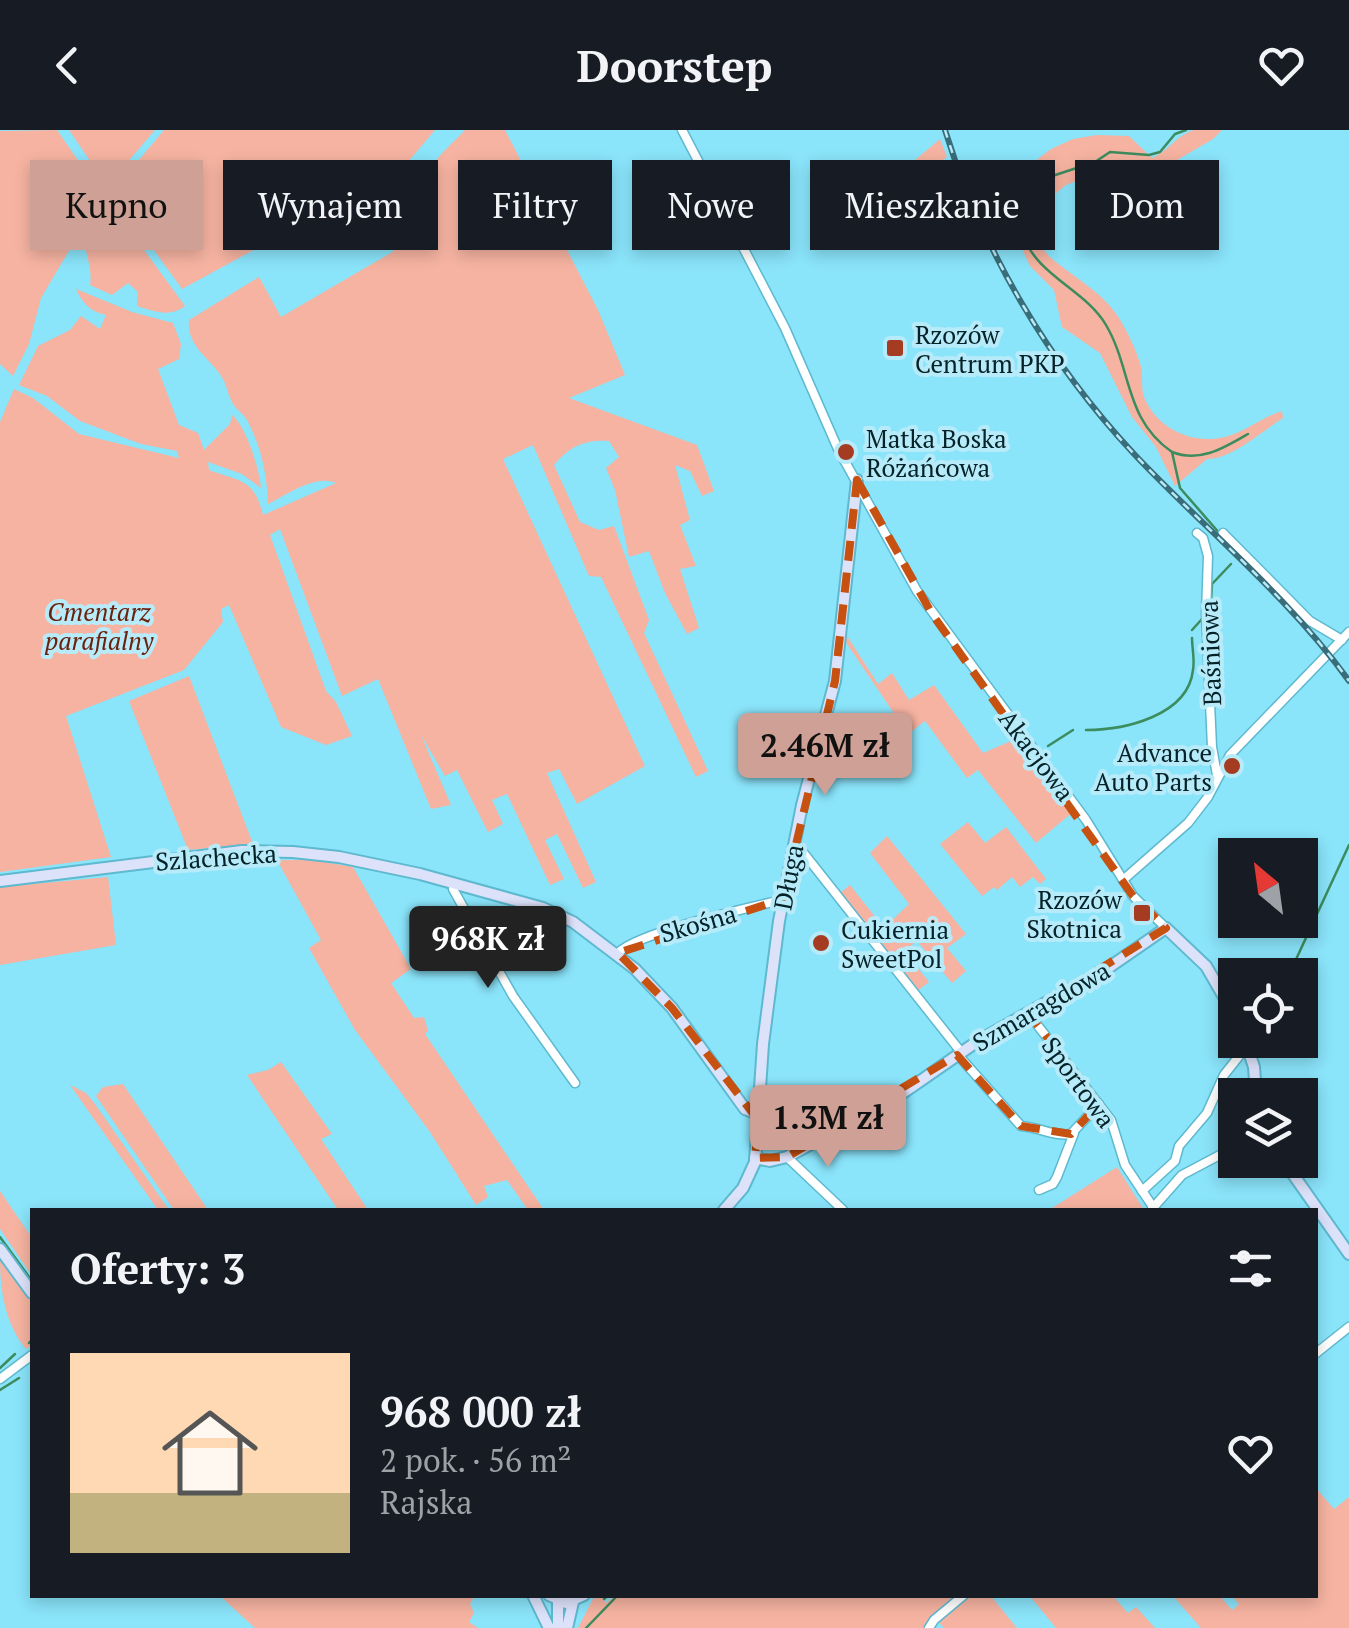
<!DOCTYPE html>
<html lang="pl">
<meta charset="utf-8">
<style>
body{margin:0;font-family:"PT Serif",serif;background:#242831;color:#f1f3f6;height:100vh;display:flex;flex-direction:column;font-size:38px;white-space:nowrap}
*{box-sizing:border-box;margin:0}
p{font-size:32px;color:#9ea1a6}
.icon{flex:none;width:55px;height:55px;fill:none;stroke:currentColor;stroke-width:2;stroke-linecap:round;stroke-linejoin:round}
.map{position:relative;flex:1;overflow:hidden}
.panel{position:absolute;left:30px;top:1078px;width:1288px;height:390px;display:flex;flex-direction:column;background:#171b24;border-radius:0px;box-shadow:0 5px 15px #0003}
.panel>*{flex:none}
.top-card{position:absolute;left:30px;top:30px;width:1290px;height:90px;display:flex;gap:20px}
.needle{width:65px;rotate:331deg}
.fabs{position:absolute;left:1218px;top:708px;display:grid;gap:20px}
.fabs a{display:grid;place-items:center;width:100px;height:100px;border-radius:0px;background:#171b24;box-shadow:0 5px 15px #0003;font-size:50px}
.price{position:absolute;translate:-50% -85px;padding:0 22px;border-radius:10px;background:#cfa196;color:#111;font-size:32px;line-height:65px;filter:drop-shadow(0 2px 5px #0008)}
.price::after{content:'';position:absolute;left:50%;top:60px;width:30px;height:22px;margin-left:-15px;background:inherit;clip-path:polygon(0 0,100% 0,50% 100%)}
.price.on{background:#222;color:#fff}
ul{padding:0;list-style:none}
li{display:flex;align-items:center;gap:30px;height:250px;padding:0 40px}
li+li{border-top:2px solid #363941}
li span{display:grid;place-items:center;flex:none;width:280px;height:200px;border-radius:0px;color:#555}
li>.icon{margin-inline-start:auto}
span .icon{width:120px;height:120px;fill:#fffc;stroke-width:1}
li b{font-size:42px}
h2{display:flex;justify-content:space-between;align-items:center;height:120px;padding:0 40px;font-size:42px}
.pill{padding:0 35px;border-radius:0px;background:#171b24;box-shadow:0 5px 15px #0003;font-size:35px;line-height:90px}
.pill.on{background:#cfa196;color:#111}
header{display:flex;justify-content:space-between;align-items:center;height:130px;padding:0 40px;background:#171b24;font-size:45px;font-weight:800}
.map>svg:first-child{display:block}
.green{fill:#f6b3a1}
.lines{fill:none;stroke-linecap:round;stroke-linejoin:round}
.stream{stroke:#3c8c5e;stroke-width:2.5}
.street-casing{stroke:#5eb9cf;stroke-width:11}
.secondary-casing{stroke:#5eb9cf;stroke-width:14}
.street{stroke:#fff;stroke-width:8}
.secondary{stroke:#dde2fb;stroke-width:10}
.rail-casing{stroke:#386d79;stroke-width:6}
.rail{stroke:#b8ebf9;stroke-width:2.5;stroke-dasharray:8;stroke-linecap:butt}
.marked{fill:none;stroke:#c65110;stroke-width:8;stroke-dasharray:20 12;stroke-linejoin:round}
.poi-dot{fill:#a53c21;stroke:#b8ebf9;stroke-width:4}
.labels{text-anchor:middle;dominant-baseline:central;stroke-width:8;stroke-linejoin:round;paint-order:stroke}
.poi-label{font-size:25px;fill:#042228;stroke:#b8ebf9;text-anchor:start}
.park-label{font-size:25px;font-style:italic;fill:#6a210d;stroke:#b8ebf9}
.street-label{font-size:25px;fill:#042228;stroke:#b8ebf9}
</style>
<header><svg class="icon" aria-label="back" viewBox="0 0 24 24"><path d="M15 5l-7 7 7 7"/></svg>Doorstep<svg class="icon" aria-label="heart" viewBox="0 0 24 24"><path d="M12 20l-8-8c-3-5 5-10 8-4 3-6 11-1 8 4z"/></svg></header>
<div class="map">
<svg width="1349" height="1498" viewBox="0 0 1349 1498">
<rect width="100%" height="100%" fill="#8ae4fa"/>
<g class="green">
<polygon points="57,0 102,65 41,168 29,214 13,246 0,234 0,1"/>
<polygon points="69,0 155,0 107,56"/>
<polygon points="164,0 435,0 402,39 182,159 112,62"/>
<path d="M465 0H505L598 180 625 245 569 268 697 315 714 361 702 366 690 341 675 335 690 390 680 395 696 436 680 439 699 498 687 504 665 463 649 421 629 427 615 360 606 338 619 327 609 311C586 309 569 316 554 335L580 392 599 400 614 396 649 490 644 503 708 641 696 647 601 447 589 446 533 315 503 329 645 636 577 674 559 639 547 643 596 752 583 758 557 704 545 710 564 749 550 755 507 664 492 670 503 694 488 702 457 640 445 646 421 605 451 675 431 679 378 549 342 566 280 399 270 405 326 561 336 572 352 606 326 615 281 597 229 475 221 479 223 492 184 540 66 586 111 727 0 742V292L14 259 33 268 79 304 179 328 177 321 141 314 80 291 47 266 19 255 38 216 70 200 81 186 100 199 106 185C91 182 82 173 76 159L132 182 173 193 181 214 179 229 158 239 179 295 198 303 204 320 230 294 232 285C247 298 259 338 261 358L242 344 208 332 209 340C242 352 254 349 263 385L336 353C316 344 288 364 268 374 267 344 261 316 247 290 243 283 235 279 232 272 228 265 227 256 223 249 212 229 186 217 189 190L259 147 281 187 394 121 392 79C422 65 417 65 431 38 439 24 454 12 465 0Z"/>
<path d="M1194 0H1222L1213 9 1160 40 1129 32 1066 55 1034 81 1031 103C1038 113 1046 125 1056 132 1078 150 1103 163 1119 188 1128 203 1136 219 1141 237 1143 247 1141 258 1144 267 1158 302 1200 318 1234 304 1252 297 1263 287 1282 281L1283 288C1262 301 1232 329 1207 329L1175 356 1156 317 1132 287 1100 223 1062 197 1054 160 1030 136 1014 102 1012 67 1030 35 1051 19 1073 9 1097 5 1129 6 1152 28C1169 21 1175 6 1194 0Z"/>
<polygon points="940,9 947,27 851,101 850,94 870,68"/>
<path d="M105 85 120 87 185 176C169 188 154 181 137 176V161L128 153 112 165 90 155C95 126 67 102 105 85Z"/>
<polygon points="845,503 878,554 892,543 909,570 934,555 983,623 1018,608 1074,681 1036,713 978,640 967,648 925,591 908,604 845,511"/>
<polygon points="189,546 253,714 188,720 129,571"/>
<polygon points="968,692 985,713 1006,697 1046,749 1040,754 1033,747 1020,757 1012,747 997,760 994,757 982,766 940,714"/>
<polygon points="887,706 966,804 947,818 966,841 952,853 917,811 904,821 929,852 916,862 840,763 850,755 884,798 909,774 870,723"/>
<polygon points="277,730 313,730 353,737 411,839 391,853 414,888 424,887 428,901 425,904 544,1080 528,1080 507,1050 484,1056 488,1067 476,1075 430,1002 355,900 309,818 321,810"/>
<polygon points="108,747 116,815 0,835 0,757"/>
<polygon points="281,932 332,1004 321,1009 368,1080 338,1080 247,945 268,940"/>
<polygon points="123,954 208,1080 174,1080 96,966 103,957"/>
<polygon points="70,955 86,963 95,974 169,1080 158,1080"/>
<polygon points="1117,1037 1144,1080 1049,1080"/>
<polygon points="0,1061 32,1108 32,1146 0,1099"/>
<path d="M0 1129 32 1173V1215L26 1219C5 1194 0 1160 0 1129Z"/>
<polygon points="1315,1357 1334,1379 1349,1367 1349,1498 1201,1498 1172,1465 1219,1465 1232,1480 1239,1474 1231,1465 1315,1465"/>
<polygon points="219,1465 475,1465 470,1474 474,1483 469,1492 478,1498 255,1498"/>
<polygon points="595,1465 604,1465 602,1467 606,1473 616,1465 959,1465 926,1498 578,1498"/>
<polygon points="970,1465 990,1465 1017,1498 944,1498 938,1491"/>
<polygon points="1029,1465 1112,1465 1128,1483 1136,1477 1155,1498 1056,1498"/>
</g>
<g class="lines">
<g class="stream">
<path d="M1186 0 1175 4 1160 22 1149 25 1110 22 1095 32 1040 50 1027 58C1025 72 1019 91 1023 104 1035 145 1086 160 1106 195 1132 239 1124 289 1172 322L1180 358 1221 405"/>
<path d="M1172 322C1200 333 1224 318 1248 304"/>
<polyline points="1210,486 1212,454 1231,434"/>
<polyline points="1192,500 1202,489"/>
<path d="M1086 600C1124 600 1188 586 1193 540 1195 530 1192 518 1192 508"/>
<polyline points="1048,616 1073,600"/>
<polyline points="1292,838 1349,715"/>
<polyline points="0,1107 32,1151"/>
<polyline points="29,1213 32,1210"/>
<polyline points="0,1238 15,1224"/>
<polyline points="0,1260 19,1248"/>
<polyline points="604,1469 609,1465"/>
<polyline points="586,1498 618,1465"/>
</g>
<g class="street-casing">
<g id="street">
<polyline points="682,0 785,198 838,319 917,461 1086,690 1133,766 1166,798"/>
<polyline points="1197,403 1203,408 1208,426 1206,484 1212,617 1217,645"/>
<polyline points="1223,403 1310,491 1342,510"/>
<polyline points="793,716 802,721 961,922"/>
<polyline points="1123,750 1188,693 1208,667 1230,625 1349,502"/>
<polyline points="454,753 453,759 513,866 575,953"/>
<path d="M618 823C637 803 750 777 782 770"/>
<polyline points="1028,883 1111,990 1125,1035 1153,1077"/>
<path d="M958 925 1021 996C1039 997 1054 1007 1071 1004L1099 974"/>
<polyline points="787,1027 843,1080"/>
<polyline points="1039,1060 1053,1054 1057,1047 1074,1003"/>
<polyline points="1142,1061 1175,1031 1179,1016 1207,983 1224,945 1247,916"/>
<polyline points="1152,1079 1182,1045 1235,1017"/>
<polyline points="1315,1224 1349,1197"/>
<polyline points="0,1249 32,1225"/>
<polyline points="929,1498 934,1490 964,1465"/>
</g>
</g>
<g class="secondary-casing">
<g id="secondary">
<polyline points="0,751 242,721 293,722 339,727 420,744 543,778 573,792 635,839 672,878 745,979 758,984"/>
<polyline points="1245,910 1254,937 1256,965"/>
<polyline points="755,1028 770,1031 787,1027 900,965 978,911 1111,836 1166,798 1206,836 1235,886"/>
<polyline points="1283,1030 1349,1124"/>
<polyline points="724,1080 743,1058 755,1032 763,914 779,791 802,675 835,551 857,350"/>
<polyline points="0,1119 32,1163"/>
<polyline points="533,1465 549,1498"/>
<polyline points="549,1465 566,1473 584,1465"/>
<polyline points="558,1498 558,1472"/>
<polyline points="567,1498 573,1472"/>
</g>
</g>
<use href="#street" class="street"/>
<use href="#secondary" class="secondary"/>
<g class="rail-casing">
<path id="rail" d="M945 0C982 120 1049 233 1135 325 1206 400 1289 467 1349 551"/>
</g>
<use href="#rail" class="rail"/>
</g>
<path class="marked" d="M857 350 932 484 1133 766 1166 798 1028 883 1099 974 1071 1004 1021 996 957 925 787 1027 755 1028 758 990 672 878 618 823 783 769 835 551Z"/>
<g class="poi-dot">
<rect x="885" y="208" width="20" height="20" rx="5"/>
<circle cx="846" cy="322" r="10"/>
<circle cx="1232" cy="636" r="10"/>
<rect x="1132" y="773" width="20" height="20" rx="5"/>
<circle cx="821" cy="813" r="10"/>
</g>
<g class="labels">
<g class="poi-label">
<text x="915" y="204">Rzozów<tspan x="915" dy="29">Centrum PKP</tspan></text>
<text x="866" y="308">Matka Boska<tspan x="866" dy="29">Różańcowa</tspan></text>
<text x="1212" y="622" text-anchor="end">Advance<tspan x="1212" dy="29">Auto Parts</tspan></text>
<text x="1122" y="769" text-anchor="end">Rzozów<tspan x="1122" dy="29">Skotnica</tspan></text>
<text x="841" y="799">Cukiernia<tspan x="841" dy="29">SweetPol</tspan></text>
</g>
<g class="park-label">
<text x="99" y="481">Cmentarz<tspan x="99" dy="29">parafialny</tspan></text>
</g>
<g class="street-label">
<text transform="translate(1210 523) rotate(-92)">Baśniowa</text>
<text transform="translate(1037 625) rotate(53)">Akacjowa</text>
<text transform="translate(216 727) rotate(-4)">Szlachecka</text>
<text transform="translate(788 747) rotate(-79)">Długa</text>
<text transform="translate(698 793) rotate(-16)">Skośna</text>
<text transform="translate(1041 876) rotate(-30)">Szmaragdowa</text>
<text transform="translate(1079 952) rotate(54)">Sportowa</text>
</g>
</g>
</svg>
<div class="fabs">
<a><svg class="needle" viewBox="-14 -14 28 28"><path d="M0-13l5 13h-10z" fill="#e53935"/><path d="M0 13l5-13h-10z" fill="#9ea1a6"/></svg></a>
<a><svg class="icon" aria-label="locate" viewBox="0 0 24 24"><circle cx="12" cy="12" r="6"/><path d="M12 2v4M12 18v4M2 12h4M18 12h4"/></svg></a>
<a><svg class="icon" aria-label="layers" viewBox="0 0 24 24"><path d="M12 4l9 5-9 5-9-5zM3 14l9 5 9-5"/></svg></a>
</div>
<b class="price" style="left:825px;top:668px">2.46M zł</b>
<b class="price on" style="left:488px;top:861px">968K zł</b>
<b class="price" style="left:828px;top:1040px">1.3M zł</b>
<div class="top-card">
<a class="pill on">Kupno</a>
<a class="pill">Wynajem</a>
<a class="pill">Filtry</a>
<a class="pill">Nowe</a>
<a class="pill">Mieszkanie</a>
<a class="pill">Dom</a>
</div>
<section class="panel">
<h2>Oferty: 3<svg class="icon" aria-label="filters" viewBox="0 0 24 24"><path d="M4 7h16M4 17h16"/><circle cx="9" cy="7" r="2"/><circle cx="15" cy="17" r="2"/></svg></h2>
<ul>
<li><span style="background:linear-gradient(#ffd9b3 70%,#c2b280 0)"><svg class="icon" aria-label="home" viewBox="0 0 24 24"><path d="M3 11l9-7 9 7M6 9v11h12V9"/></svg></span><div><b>968 000 zł</b><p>2 pok. · 56 m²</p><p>Rajska</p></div><svg class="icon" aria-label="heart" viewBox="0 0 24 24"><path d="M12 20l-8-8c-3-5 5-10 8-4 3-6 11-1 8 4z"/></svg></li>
</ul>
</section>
</div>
